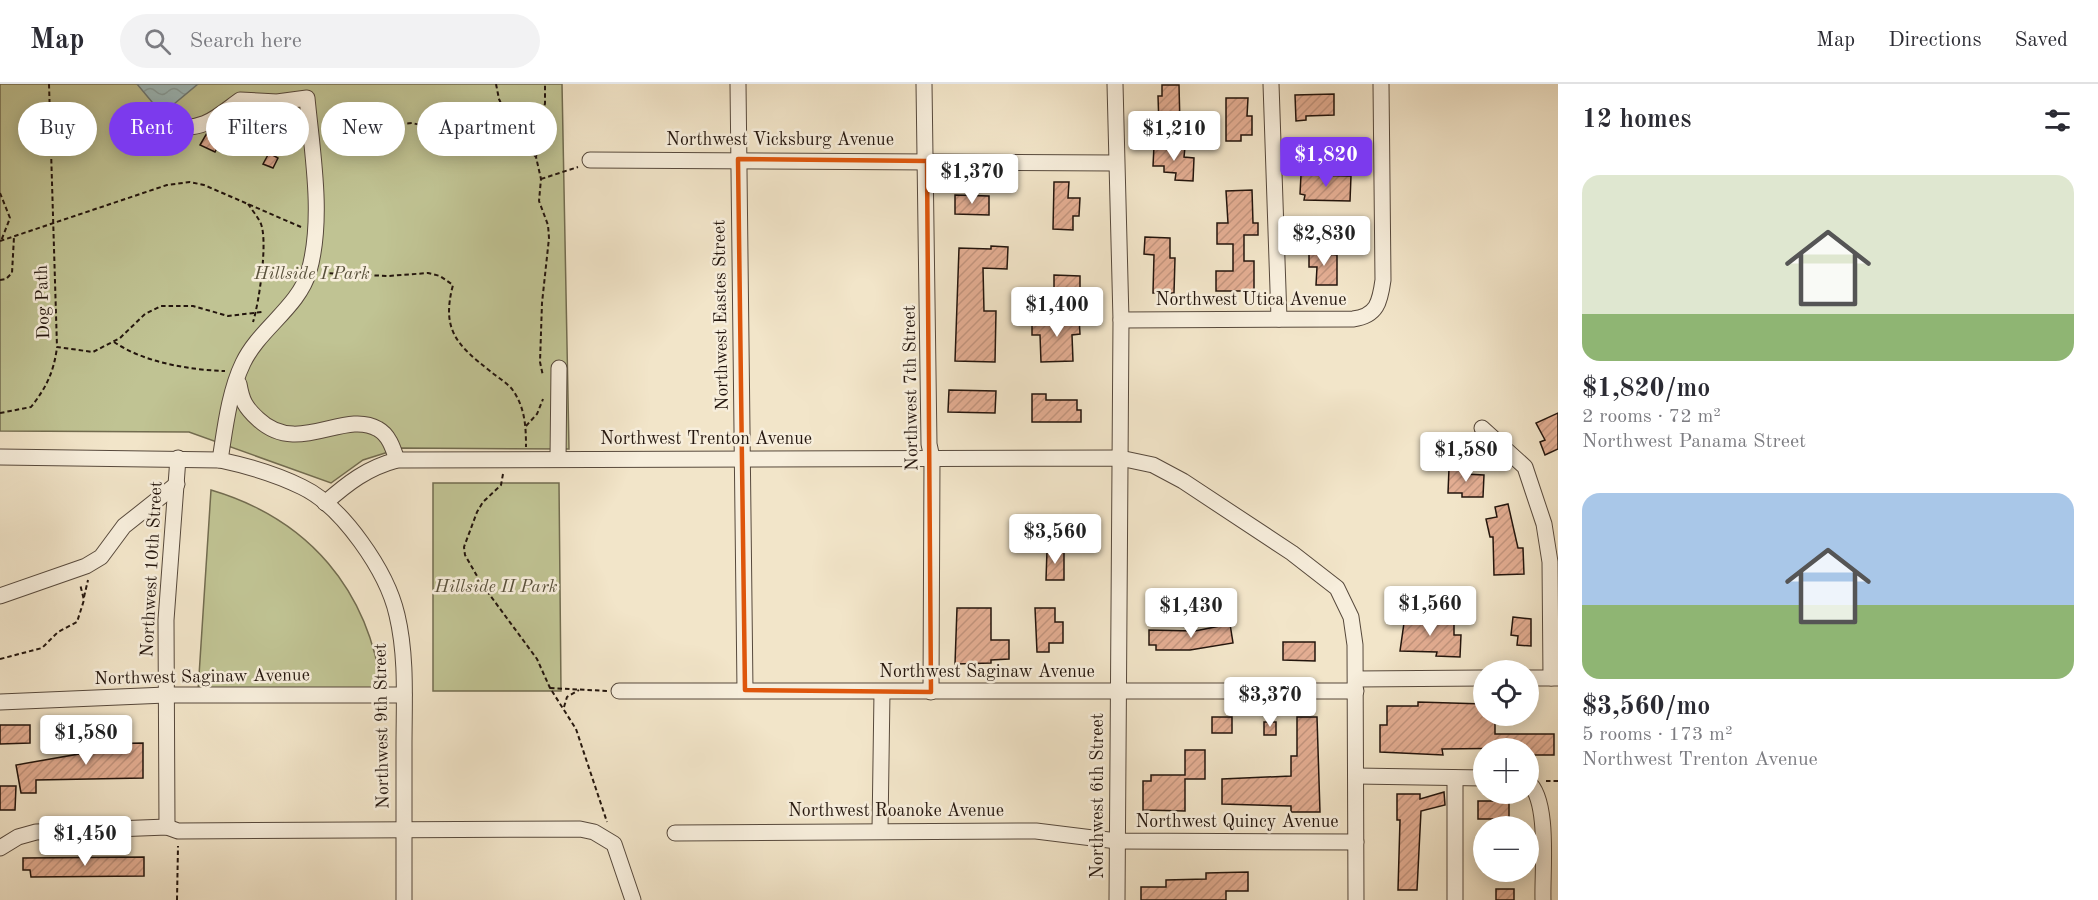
<!DOCTYPE html>
<meta charset="utf-8">
<style>
body{margin:0;font-family:"Old Standard TT",serif;background:#f2f2f3;color:#2b2b33;height:100vh;display:flex;flex-direction:column;font-size:22px;white-space:nowrap}
*{box-sizing:border-box;margin:0}
p{font-size:20px;color:#7c7c81}
.icon{flex:none;width:33px;height:33px;fill:none;stroke:currentColor;stroke-width:2;stroke-linecap:round;stroke-linejoin:round}
.map{position:relative;flex:1;overflow:hidden}
.panel{display:flex;flex-direction:column;background:#fff;width:540px}
.panel>*{flex:none}
.hud{position:absolute;left:18px;top:18px;width:570px;height:54px;display:flex;gap:12px}
.fabs{position:absolute;left:1473px;top:576px;display:grid;gap:12px}
.fabs a{display:grid;place-items:center;width:66px;height:66px;border-radius:50%;background:#fff;box-shadow:0 3px 15px #0003;font-size:30px}
.price{position:absolute;translate:-50% -51px;padding:0 14px;border-radius:6px;background:#fff;color:#222;font-size:20px;line-height:39px;filter:drop-shadow(0 2px 3px #0008)}
.price::after{content:'';position:absolute;left:50%;top:36px;width:18px;height:14px;margin-left:-9px;background:inherit;clip-path:polygon(0 0,100% 0,50% 100%)}
.price.active{background:#7c3aed;color:#fff}
ul{padding:0;list-style:none}
li{display:grid;align-content:center;gap:12px;height:318px;padding:0 24px}
li span{display:grid;place-items:center;height:186px;border-radius:18px;color:#555}
li>.icon{margin-inline-start:auto}
span .icon{width:108px;height:108px;fill:#fffc;stroke-width:1}
li b{font-size:26px}
h2{display:flex;justify-content:space-between;align-items:center;height:72px;padding:0 24px;font-size:26px}
.tag{padding:0 21px;border-radius:27px;background:#fff;box-shadow:0 3px 15px #0003;font-size:21px;line-height:54px}
.tag.active{background:#7c3aed;color:#fff}
header{display:flex;align-items:center;gap:36px;box-sizing:border-box;height:84px;padding:0 30px;background:#fff;border-bottom:2px solid #e1e1e2}
header strong{font-size:28px}
nav{display:flex;gap:33px;margin-inline-start:auto;font-size:21px}
.search{width:420px;height:54px;background:#f2f2f3;display:flex;align-items:center;gap:15px;box-sizing:border-box;padding:0 21px;border-radius:33px;color:#7c7c81;font-size:22px}
main{display:flex;flex:1;min-height:0}
.map>svg:first-child{display:block}
.green{fill:#c0c393;stroke:#726c50;stroke-width:1.5}
.water{fill:url(#water-waves);stroke:#6d7a78;stroke-width:1.5}
.building{fill:url(#building-hatch);stroke:#23150d;stroke-width:1.5}
.lines{fill:none;stroke-linecap:round;stroke-linejoin:round}
.minor-casing{stroke:#57493c;stroke-width:17}
.path{stroke:#23150d;stroke-width:2;stroke-dasharray:4.5 3;stroke-linecap:butt}
.minor{stroke:#f7eedc;stroke-width:15}
.marked{fill:none;stroke:#de560c;stroke-width:4.5;stroke-linejoin:round}
.labels{text-anchor:middle;dominant-baseline:central;stroke-width:5;stroke-linejoin:round;paint-order:stroke}
.street-label{font-size:18px;fill:#23150d;stroke:#f7eedc}
.park-label{font-size:18px;font-style:italic;fill:#5a523c;stroke:#f7eedc}
</style>
<header>
<strong>Map</strong>
<div class="search"><svg class="icon" aria-label="search" viewBox="0 0 24 24"><circle cx="10" cy="10" r="6"/><path d="M15 15l6 6"/></svg>Search here</div>
<nav><a>Map</a><a>Directions</a><a>Saved</a></nav>
</header>
<main>
<div class="map">
<svg width="1558" height="816" viewBox="0 0 1558 816">
<defs>
<pattern id="water-waves" width="16" height="10" patternUnits="userSpaceOnUse" patternTransform="scale(1.5)"><rect width="16" height="10" fill="#9ebdbf"/><path d="M0 5q4-4 8 0t8 0" fill="none" stroke="#88a2a3"/></pattern>
<pattern id="building-hatch" width="6" height="6" patternUnits="userSpaceOnUse" patternTransform="scale(1.5)"><rect width="6" height="6" fill="#e3ad92"/><path d="M-1 1l2-2M0 6l6-6M5 7l2-2" fill="none" stroke="#c2947d"/></pattern>
</defs>
<rect width="100%" height="100%" fill="#f2e5c9"/>
<filter id="stains"><feTurbulence type="fractalNoise" baseFrequency=".00333" numOctaves="4"/><feColorMatrix values="0 0 0 0 .2 0 0 0 0 .09 0 0 0 0 .02 0 0 0 .5 -.17"/></filter>
<radialGradient id="worn" r=".72"><stop offset=".6" stop-color="#630" stop-opacity="0"/><stop offset="1" stop-color="#630" stop-opacity=".3"/></radialGradient>
<g class="green">
<polygon points="0,0 562,0 569,365 401,364 363,376 331,399 189,348 0,347"/>
<polygon points="433,399 559,399 561,607 433,607"/>
<path d="M211 406C309 435 369 506 382 607H198Z"/>
</g>
<polygon class="water" points="137,0 198,0 162,30"/>
<g class="building">
<polygon points="1162,1 1179,1 1180,42 1159,42 1158,12 1162,12"/>
<polygon points="1334,10 1334,31 1306,32 1306,36 1296,37 1295,11"/>
<polygon points="1226,14 1248,14 1247,32 1252,32 1252,51 1241,51 1241,57 1226,57"/>
<polygon points="245,26 262,30 250,54 235,47"/>
<polygon points="207,49 221,56 215,68 200,61"/>
<polygon points="1154,62 1185,63 1184,73 1194,74 1193,97 1175,96 1176,89 1164,88 1164,82 1153,82"/>
<polygon points="269,69 278,74 273,84 263,80"/>
<polygon points="1301,91 1351,92 1350,117 1304,116 1305,111 1300,110"/>
<polygon points="1054,98 1069,98 1068,114 1080,114 1079,132 1073,132 1073,146 1053,145"/>
<polygon points="1252,106 1253,139 1258,139 1258,151 1244,151 1244,177 1254,177 1254,207 1216,207 1216,187 1233,187 1233,160 1217,160 1217,139 1228,139 1226,107"/>
<polygon points="955,111 989,112 989,131 955,130"/>
<polygon points="1291,148 1303,148 1303,167 1291,166"/>
<polygon points="1145,153 1170,154 1170,174 1175,174 1174,209 1153,209 1154,171 1144,170"/>
<polygon points="991,162 1008,163 1007,185 983,184 984,227 996,227 995,278 955,277 959,164 991,165"/>
<polygon points="1309,165 1328,166 1328,170 1337,171 1337,201 1316,201 1317,183 1309,183"/>
<polygon points="1054,191 1080,192 1080,212 1054,212"/>
<polygon points="1079,233 1080,250 1072,251 1073,277 1041,278 1040,251 1032,251 1032,237"/>
<polygon points="949,306 996,307 995,329 948,328"/>
<polygon points="1032,310 1046,310 1046,316 1077,316 1077,326 1081,326 1081,338 1032,338"/>
<polygon points="1558,329 1558,365 1545,371 1540,358 1545,356 1536,339"/>
<polygon points="1449,384 1465,385 1465,390 1484,391 1483,413 1462,413 1462,409 1448,409"/>
<polygon points="1508,420 1518,464 1523,464 1524,490 1494,491 1493,453 1490,453 1486,435 1497,433 1495,423"/>
<polygon points="1047,466 1064,467 1064,496 1046,496"/>
<polygon points="957,524 991,524 991,556 1009,556 1009,575 991,576 991,579 955,580"/>
<polygon points="1035,524 1055,524 1055,538 1063,538 1063,559 1049,559 1049,568 1037,568"/>
<polygon points="1405,532 1424,533 1424,538 1454,538 1454,551 1461,551 1460,573 1436,572 1437,568 1400,567"/>
<polygon points="1513,533 1531,535 1531,562 1517,561 1518,552 1511,551"/>
<polygon points="1230,540 1233,559 1190,566 1156,566 1156,561 1149,561 1149,546 1195,547"/>
<polygon points="1283,558 1315,558 1315,577 1283,576"/>
<polygon points="1418,618 1484,620 1484,632 1495,632 1495,650 1554,650 1554,671 1528,671 1528,664 1442,665 1443,671 1380,668 1380,641 1387,641 1387,622 1418,622"/>
<rect x="1212" y="633" width="20" height="16"/>
<polygon points="1297,633 1317,633 1320,728 1291,728 1291,722 1222,720 1222,695 1291,692 1291,672 1297,672"/>
<rect x="1264" y="638" width="12" height="13"/>
<polygon points="0,641 30,641 30,659 0,660"/>
<polygon points="143,659 143,694 36,696 36,709 21,709 16,681 90,668 90,660"/>
<polygon points="1185,666 1205,666 1205,695 1185,695 1185,727 1143,726 1143,697 1151,697 1151,691 1185,691"/>
<polygon points="0,702 16,702 15,726 0,726"/>
<polygon points="1444,708 1445,721 1421,727 1417,806 1398,806 1400,736 1397,736 1397,710 1420,710 1420,715"/>
<rect x="1478" y="717" width="31" height="18"/>
<polygon points="144,773 144,792 31,793 30,786 23,786 23,774"/>
<polygon points="1248,788 1248,807 1226,807 1226,816 1141,816 1141,803 1166,803 1166,796 1206,795 1206,789"/>
<rect x="1496" y="805" width="18" height="11"/>
</g>
<g class="lines">
<g class="minor-casing">
<g id="minor">
<polyline points="738,0 745,606"/>
<polyline points="924,0 929,360 932,374 931,608"/>
<polyline points="1115,0 1121,236 1117,816"/>
<polyline points="1271,0 1279,235"/>
<path d="M173 41C202 49 218 32 240 16L277 18 307 14C312 67 324 134 309 187 299 223 259 245 243 279 229 308 225 345 220 376"/>
<polyline points="590,76 1115,79"/>
<path d="M1121 236 1353 235C1377 232 1380 218 1383 196L1381 0"/>
<path d="M239 300C242 317 245 323 258 335 298 373 344 325 378 345 389 351 393 364 397 376"/>
<polyline points="1482,344 1525,383 1544,440 1550,478 1551,594"/>
<path d="M0 373 220 376C248 382 276 390 302 403 342 422 387 487 397 531 407 573 404 618 404 662 404 713 404 765 404 816"/>
<polyline points="558,375 559,284"/>
<path d="M325 419C348 399 367 384 397 376L1120 374 1153 381 1183 397 1292 469 1337 504 1351 533 1355 561 1356 816"/>
<polyline points="0,512 86,482 101,473 124,442 177,400"/>
<polyline points="1528,594 1558,594"/>
<polyline points="1356,595 1484,594"/>
<polyline points="619,607 1356,607"/>
<polyline points="0,618 166,611 404,611"/>
<polyline points="1356,692 1484,694"/>
<path d="M1528 698C1550 716 1542 788 1543 816"/>
<polyline points="167,743 166,536 178,374"/>
<polyline points="880,746 882,608"/>
<polyline points="675,749 1036,747 1117,757 1356,758"/>
<polyline points="0,764 18,753 36,748 167,743 178,747 580,745 594,748 614,760 633,816"/>
<polyline points="1455,816 1455,694"/>
</g>
</g>
<g class="path">
<polyline points="49,0 57,263 93,268 120,254 145,230 161,222 193,222 228,232 262,228"/>
<polyline points="496,0 499,15 518,56 536,73 541,95 539,117 548,141 549,154 542,219 540,278 543,292"/>
<polyline points="325,46 412,39 526,65"/>
<polyline points="536,73 545,19 545,0"/>
<polyline points="541,95 578,83"/>
<polyline points="0,109 10,134 1,157"/>
<path d="M248 120C252 126 258 133 261 140 268 158 259 219 253 238"/>
<polyline points="0,157 167,101 190,98 204,101 301,143"/>
<path d="M322 189 388 192 428 189 440 192 453 201C441 246 457 261 490 287 497 293 506 298 512 305 525 323 526 342 526 363"/>
<polyline points="0,196 6,195 12,189 14,153"/>
<path d="M114 258C143 278 189 286 225 287"/>
<path d="M0 329 31 323C46 304 54 288 57 263"/>
<polyline points="526,342 537,330 543,315"/>
<polyline points="503,390 501,401 483,418 477,428 464,463 465,471 481,499 537,575 550,604 576,645 607,738"/>
<polyline points="84,513 88,496"/>
<polyline points="0,575 42,564 58,548 77,538 84,516 80,500"/>
<polyline points="550,604 607,607"/>
<polyline points="564,623 567,613 579,606"/>
<polyline points="1546,697 1558,697"/>
<polyline points="177,816 178,762"/>
</g>
<use href="#minor" class="minor"/>
</g>
<path class="marked" d="M738 75 927 77 931 608 745 606Z"/>
<g class="labels">
<g class="street-label">
<text x="780" y="56">Northwest Vicksburg Avenue</text>
<text x="1251" y="216">Northwest Utica Avenue</text>
<text transform="translate(43 218) rotate(-92)">Dog Path</text>
<text transform="translate(721 231) rotate(-91)">Northwest Eastes Street</text>
<text transform="translate(911 304) rotate(-91)">Northwest 7th Street</text>
<text x="706" y="355">Northwest Trenton Avenue</text>
<text transform="translate(152 485) rotate(-87)">Northwest 10th Street</text>
<text x="987" y="588">Northwest Saginaw Avenue</text>
<text transform="translate(202 593) rotate(-1)">Northwest Saginaw Avenue</text>
<text transform="translate(382 642) rotate(-91)">Northwest 9th Street</text>
<text transform="translate(1098 712) rotate(-90)">Northwest 6th Street</text>
<text x="896" y="727">Northwest Roanoke Avenue</text>
<text x="1237" y="738">Northwest Quincy Avenue</text>
</g>
<g class="park-label">
<text x="312" y="190">Hillside I Park</text>
<text x="496" y="503">Hillside II Park</text>
</g>
</g>
<rect width="100%" height="100%" filter="url(#stains)"/>
<rect width="100%" height="100%" fill="url(#worn)"/>
</svg>
<div class="fabs">
<a><svg class="icon" aria-label="locate" viewBox="0 0 24 24"><circle cx="12" cy="12" r="6"/><path d="M12 2v4M12 18v4M2 12h4M18 12h4"/></svg></a>
<a>+</a>
<a>−</a>
</div>
<b class="price" style="left:1174px;top:78px">$1,210</b>
<b class="price active" style="left:1326px;top:104px">$1,820</b>
<b class="price" style="left:972px;top:121px">$1,370</b>
<b class="price" style="left:1324px;top:183px">$2,830</b>
<b class="price" style="left:1057px;top:254px">$1,400</b>
<b class="price" style="left:1466px;top:399px">$1,580</b>
<b class="price" style="left:1055px;top:481px">$3,560</b>
<b class="price" style="left:1430px;top:553px">$1,560</b>
<b class="price" style="left:1191px;top:555px">$1,430</b>
<b class="price" style="left:1270px;top:644px">$3,370</b>
<b class="price" style="left:86px;top:682px">$1,580</b>
<b class="price" style="left:85px;top:783px">$1,450</b>
<div class="hud">
<a class="tag">Buy</a>
<a class="tag active">Rent</a>
<a class="tag">Filters</a>
<a class="tag">New</a>
<a class="tag">Apartment</a>
</div>
</div>
<section class="panel">
<h2>12 homes<svg class="icon" aria-label="filters" viewBox="0 0 24 24"><path d="M4 7h16M4 17h16"/><circle cx="9" cy="7" r="2"/><circle cx="15" cy="17" r="2"/></svg></h2>
<ul>
<li><span style="background:linear-gradient(#dfe7d0 75%,#8fb573 0)"><svg class="icon" aria-label="home" viewBox="0 0 24 24"><path d="M3 11l9-7 9 7M6 9v11h12V9"/></svg></span><div><b>$1,820/mo</b><p>2 rooms · 72 m²</p><p>Northwest Panama Street</p></div></li>
<li><span style="background:linear-gradient(#a9c7e8 60%,#8fb573 0)"><svg class="icon" aria-label="home" viewBox="0 0 24 24"><path d="M3 11l9-7 9 7M6 9v11h12V9"/></svg></span><div><b>$3,560/mo</b><p>5 rooms · 173 m²</p><p>Northwest Trenton Avenue</p></div></li>
</ul>
</section>
</main>
